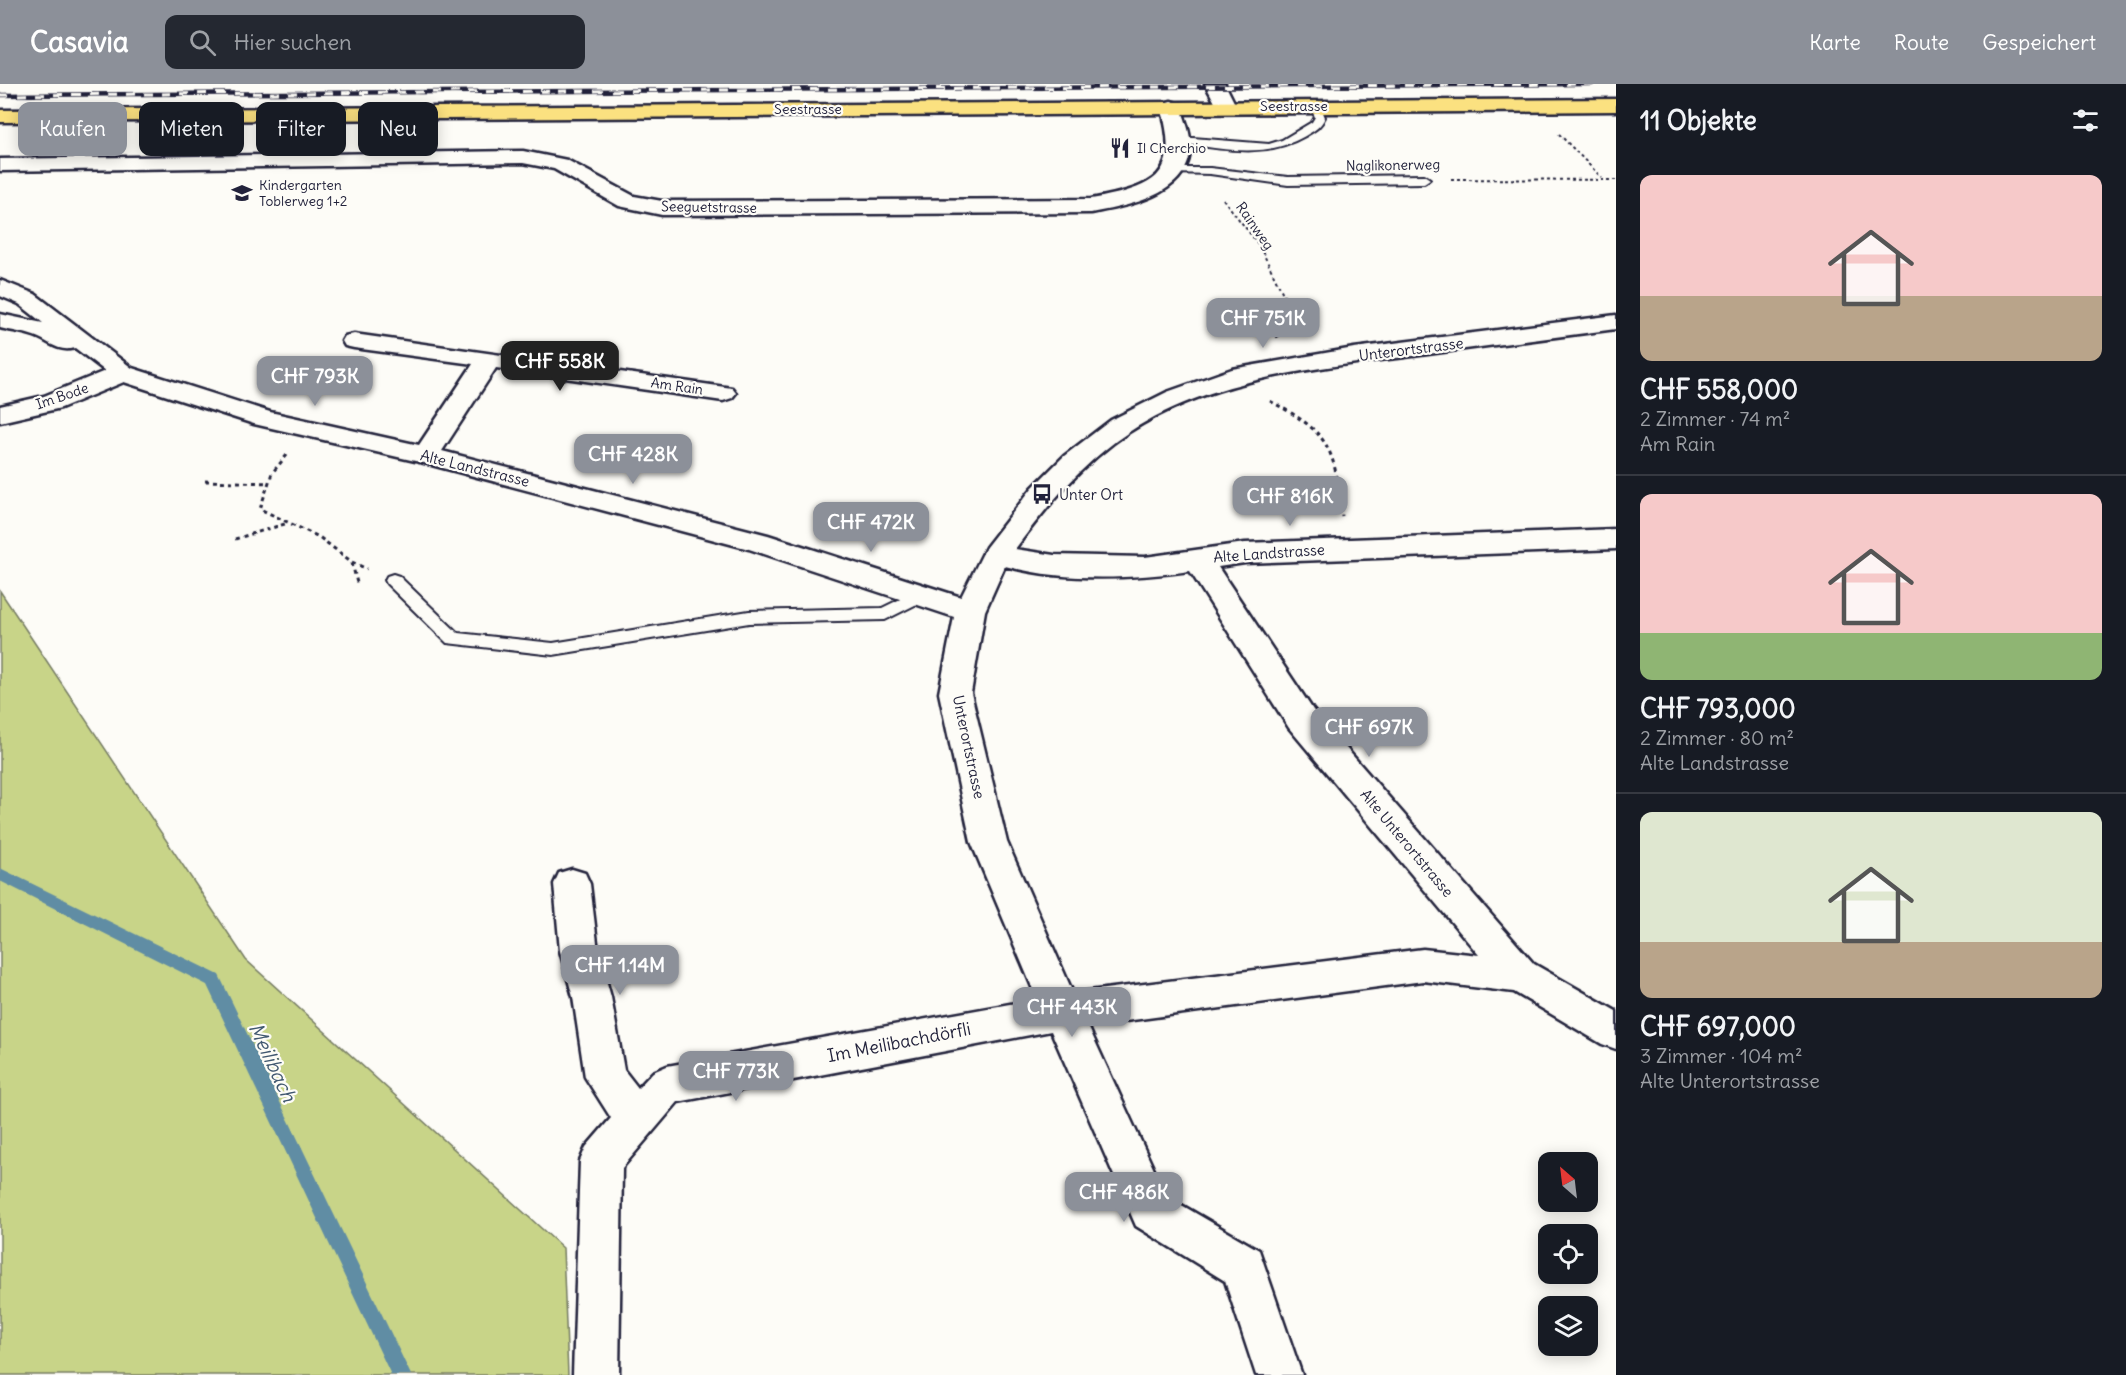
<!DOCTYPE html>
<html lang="de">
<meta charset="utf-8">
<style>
body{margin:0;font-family:Delius,sans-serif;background:#242831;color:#f1f3f6;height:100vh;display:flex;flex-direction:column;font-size:22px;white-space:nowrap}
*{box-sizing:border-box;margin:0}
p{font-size:20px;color:#9ea1a6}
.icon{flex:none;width:33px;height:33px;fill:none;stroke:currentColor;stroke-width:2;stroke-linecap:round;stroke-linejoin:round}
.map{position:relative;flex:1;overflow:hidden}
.side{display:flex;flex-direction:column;background:#171b24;width:510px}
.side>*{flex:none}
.guide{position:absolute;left:18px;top:18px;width:570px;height:54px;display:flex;gap:12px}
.needle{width:39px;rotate:332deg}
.fabs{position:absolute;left:1538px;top:1068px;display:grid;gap:12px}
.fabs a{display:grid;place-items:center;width:60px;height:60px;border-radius:12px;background:#171b24;box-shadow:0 3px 15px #0003;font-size:30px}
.price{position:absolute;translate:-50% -51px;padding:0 14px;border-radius:12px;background:#8c9099;color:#fff;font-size:20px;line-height:39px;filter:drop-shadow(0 2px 3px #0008)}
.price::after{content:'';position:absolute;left:50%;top:36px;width:18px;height:14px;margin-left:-9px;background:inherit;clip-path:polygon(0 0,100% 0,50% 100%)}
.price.on{background:#222;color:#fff}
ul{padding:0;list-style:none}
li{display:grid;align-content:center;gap:12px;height:318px;padding:0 24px}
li+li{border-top:2px solid #363941}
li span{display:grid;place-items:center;height:186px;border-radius:12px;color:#555}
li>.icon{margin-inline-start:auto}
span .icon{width:108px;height:108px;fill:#fffc;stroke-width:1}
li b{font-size:26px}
h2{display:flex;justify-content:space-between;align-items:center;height:72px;padding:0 24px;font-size:26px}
.chip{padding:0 21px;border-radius:12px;background:#171b24;box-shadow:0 3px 15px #0003;font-size:21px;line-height:54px}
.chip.on{background:#8c9099;color:#fff}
header{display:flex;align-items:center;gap:36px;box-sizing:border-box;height:84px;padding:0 30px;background:#8c9099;color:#fff}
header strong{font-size:28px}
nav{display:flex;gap:33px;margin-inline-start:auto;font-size:21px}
.search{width:420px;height:54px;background:#242831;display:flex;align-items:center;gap:15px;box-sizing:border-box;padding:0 21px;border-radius:12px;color:#9ea1a6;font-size:22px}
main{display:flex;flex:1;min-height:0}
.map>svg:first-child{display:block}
.green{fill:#c8d488;stroke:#757b62;stroke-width:1.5}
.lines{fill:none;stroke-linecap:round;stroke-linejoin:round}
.stream{fill:#608da4;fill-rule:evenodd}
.lane-casing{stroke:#22223b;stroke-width:4}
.street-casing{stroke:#22223b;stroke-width:5}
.primary-casing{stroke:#22223b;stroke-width:5}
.path-far1{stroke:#22223b;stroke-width:2;stroke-dasharray:3 3;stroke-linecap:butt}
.path{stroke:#22223b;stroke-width:3;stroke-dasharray:4 4;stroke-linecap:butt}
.lane{fill:#fdfcf7;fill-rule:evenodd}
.street{fill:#fdfcf7;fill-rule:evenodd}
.primary{fill:#fbe180;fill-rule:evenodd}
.rail-casing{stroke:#22223b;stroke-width:4.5}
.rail{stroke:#fdfcf7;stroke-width:3;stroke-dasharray:9;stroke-linecap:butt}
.labels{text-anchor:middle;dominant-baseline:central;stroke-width:4.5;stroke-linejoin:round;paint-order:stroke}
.far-street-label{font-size:14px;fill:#22223b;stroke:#fdfcf7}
.far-poi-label{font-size:14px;fill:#22223b;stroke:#fdfcf7;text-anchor:start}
.street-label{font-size:15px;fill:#22223b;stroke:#fdfcf7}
.poi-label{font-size:15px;fill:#22223b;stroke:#fdfcf7;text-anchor:start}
.near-street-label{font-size:18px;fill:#22223b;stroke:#fdfcf7}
.near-water-label{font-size:20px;font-style:italic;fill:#415870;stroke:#fdfcf7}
</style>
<header>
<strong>Casavia</strong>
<div class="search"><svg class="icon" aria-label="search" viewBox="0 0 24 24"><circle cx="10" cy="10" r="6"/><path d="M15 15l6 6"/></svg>Hier suchen</div>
<nav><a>Karte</a><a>Route</a><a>Gespeichert</a></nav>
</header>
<main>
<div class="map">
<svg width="1616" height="1291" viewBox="0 0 1616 1291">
<rect width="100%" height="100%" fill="#fdfcf7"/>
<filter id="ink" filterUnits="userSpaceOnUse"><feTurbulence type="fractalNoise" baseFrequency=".0167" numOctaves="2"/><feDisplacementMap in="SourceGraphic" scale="12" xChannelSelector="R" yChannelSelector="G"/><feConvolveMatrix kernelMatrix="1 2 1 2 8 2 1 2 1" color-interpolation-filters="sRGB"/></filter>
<g filter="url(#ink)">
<polygon class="green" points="0,507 246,876 563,1164 568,1291 0,1291"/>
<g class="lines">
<polygon class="stream" points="0,784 219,891 411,1291 391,1291 207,901 0,797"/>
<g class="lane-casing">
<g id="lane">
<path d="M1315 19 1319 20 1325 33C1321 43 1315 46 1305 52 1265 75 1224 65 1180 59L1174 56 1180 53 1269 60 1282 56 1312 38 1315 33 1310 22Z"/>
<polygon points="1168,84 1210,84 1288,93 1424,91 1430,95 1424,99 1288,101 1210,90 1172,89 1168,88"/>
<polygon points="393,490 399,492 458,549 553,559 749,527 882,524 921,505 929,511 927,515 885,536 749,539 553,571 447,559 387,500 385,496 387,492"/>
</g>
</g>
<g class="street-casing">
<g id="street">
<polygon points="1205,0 1225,0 1236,22 1233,26 1219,26"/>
<path d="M1171 17 1178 19 1181 23C1184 33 1189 44 1190 55 1196 110 1131 121 1091 129L662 131 619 122 554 85 523 79 0 87V75L523 67 567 76 634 112 662 117 1091 115C1155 103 1181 93 1161 23L1164 19Z"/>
<path d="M0 196 35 210 132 284 270 328 419 361 473 280 354 264 345 262 342 257 345 252 354 250 732 304 736 309 732 314 723 317 496 284 442 367 768 451 961 513 986 463 1032 404 1064 372 1111 336 1167 308 1232 285 1354 264 1616 231V245C1548 254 1480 263 1413 272 1317 284 1212 293 1129 348 1082 379 1048 421 1015 465L1054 471 1145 473 1245 459 1616 445V465L1245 479 1218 483 1313 626 1534 880 1616 927V965L1602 960 1514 908 1423 897 1088 942 1166 1112 1259 1166 1302 1291H1256L1225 1197 1136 1142 1051 947 678 1018 622 1084 619 1291H573L580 1077 586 1063 611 1034 585 993 573 913 560 867 554 800 559 789 572 785 585 789 590 800 598 867 611 913 624 986 638 1004 653 988 667 982 1037 915 971 758 939 609 954 533 749 465 424 379 254 340 124 298 61 324 0 338V322L44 312 105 287 75 264C58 269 49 257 34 252 24 248 11 247 0 244V230L43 239 19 220 0 212ZM1005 482C1064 498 1130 495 1190 487L1289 644 1479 871 1423 865 1073 909 1007 758 971 609 985 527Z"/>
</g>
</g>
<g class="primary-casing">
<polygon id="primary" points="1616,15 1616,27 0,38 0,26"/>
</g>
<g class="path-far1">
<polyline points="1559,50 1602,94"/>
<polyline points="1451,95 1616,96"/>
<polyline points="1223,115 1259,161 1291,226"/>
</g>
<g class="path">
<polyline points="1276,253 1282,249 1290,225"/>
<path d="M1270 317C1332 350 1334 364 1342 432"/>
<polyline points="287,371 272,389 260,425 319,453 352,478 367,485"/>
<polyline points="205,397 269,399"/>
<polyline points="235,455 288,439"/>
<polyline points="352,479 357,499"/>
</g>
<use href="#lane" class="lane"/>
<use href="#street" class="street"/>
<use href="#primary" class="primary"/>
<g class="rail-casing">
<polyline id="rail" points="0,11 1592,0"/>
</g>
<use href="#rail" class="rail"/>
</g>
</g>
<defs>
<g id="restaurant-bare" transform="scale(1.62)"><path d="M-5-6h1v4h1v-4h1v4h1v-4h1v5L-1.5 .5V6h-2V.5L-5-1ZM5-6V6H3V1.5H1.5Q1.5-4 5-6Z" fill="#22223b" stroke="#fdfcf7" stroke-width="2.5" paint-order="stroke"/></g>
<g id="school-bare" transform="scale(1.62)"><path d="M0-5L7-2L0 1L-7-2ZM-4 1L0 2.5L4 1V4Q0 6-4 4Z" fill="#22223b" stroke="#fdfcf7" stroke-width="2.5" paint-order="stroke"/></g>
<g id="bus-bare" transform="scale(1.62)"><path d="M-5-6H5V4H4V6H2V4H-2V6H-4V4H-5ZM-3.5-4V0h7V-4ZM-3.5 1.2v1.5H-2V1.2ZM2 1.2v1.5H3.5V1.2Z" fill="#22223b" stroke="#fdfcf7" stroke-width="2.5" paint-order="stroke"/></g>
</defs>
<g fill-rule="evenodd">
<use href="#restaurant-bare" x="1120" y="64"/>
<use href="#school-bare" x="242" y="109"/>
<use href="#bus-bare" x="1042" y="410"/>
</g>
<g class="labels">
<g class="far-street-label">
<text x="1294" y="22">Seestrasse</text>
<text x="808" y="25">Seestrasse</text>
<text transform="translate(1393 81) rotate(-1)">Naglikonerweg</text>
<text transform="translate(709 123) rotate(1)">Seeguetstrasse</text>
<text transform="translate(1255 142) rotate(55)">Rainweg</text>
<text transform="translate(677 302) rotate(8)">Am Rain</text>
<text transform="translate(62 312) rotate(-19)">Im Bode</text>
</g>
<g class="far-poi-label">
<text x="1137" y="64">Il Cherchio</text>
<text x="259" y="101">Kindergarten<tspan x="259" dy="16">Toblerweg 1+2</tspan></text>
</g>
<g class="street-label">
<text transform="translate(1411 265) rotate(-7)">Unterortstrasse</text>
<text transform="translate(475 384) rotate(14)">Alte Landstrasse</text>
<text transform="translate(1269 469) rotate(-4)">Alte Landstrasse</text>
<text transform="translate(969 663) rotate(78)">Unterortstrasse</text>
<text transform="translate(1407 759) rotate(50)">Alte Unterortstrasse</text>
</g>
<g class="poi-label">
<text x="1059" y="410">Unter Ort</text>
</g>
<g class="near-street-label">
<text transform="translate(899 958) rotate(-11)">Im Meilibachdörfli</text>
</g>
<g class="near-water-label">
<text transform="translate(273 978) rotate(65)">Meilibach</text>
</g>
</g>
</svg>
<div class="fabs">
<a><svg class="needle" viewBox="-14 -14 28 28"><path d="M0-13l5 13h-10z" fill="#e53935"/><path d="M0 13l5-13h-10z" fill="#9ea1a6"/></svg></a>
<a><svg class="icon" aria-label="locate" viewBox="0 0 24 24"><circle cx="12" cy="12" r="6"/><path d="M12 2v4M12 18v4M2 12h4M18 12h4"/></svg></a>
<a><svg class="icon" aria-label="layers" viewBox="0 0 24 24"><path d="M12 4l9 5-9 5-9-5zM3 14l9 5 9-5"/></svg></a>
</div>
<b class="price" style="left:1263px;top:265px">CHF 751K</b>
<b class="price on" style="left:560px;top:308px">CHF 558K</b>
<b class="price" style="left:315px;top:323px">CHF 793K</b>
<b class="price" style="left:633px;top:401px">CHF 428K</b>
<b class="price" style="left:1290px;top:443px">CHF 816K</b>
<b class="price" style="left:871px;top:469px">CHF 472K</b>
<b class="price" style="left:1369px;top:674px">CHF 697K</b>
<b class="price" style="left:620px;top:912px">CHF 1.14M</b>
<b class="price" style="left:1072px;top:954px">CHF 443K</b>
<b class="price" style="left:736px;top:1018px">CHF 773K</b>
<b class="price" style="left:1124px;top:1139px">CHF 486K</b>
<div class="guide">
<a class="chip on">Kaufen</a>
<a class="chip">Mieten</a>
<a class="chip">Filter</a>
<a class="chip">Neu</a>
</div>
</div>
<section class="side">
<h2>11 Objekte<svg class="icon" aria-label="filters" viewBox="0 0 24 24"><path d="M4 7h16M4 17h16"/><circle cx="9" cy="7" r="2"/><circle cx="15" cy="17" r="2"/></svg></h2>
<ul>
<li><span style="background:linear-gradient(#f6c9c9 65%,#b9a48a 0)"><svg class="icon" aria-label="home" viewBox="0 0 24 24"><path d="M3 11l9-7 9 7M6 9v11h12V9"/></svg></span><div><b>CHF 558,000</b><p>2 Zimmer · 74 m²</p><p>Am Rain</p></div></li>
<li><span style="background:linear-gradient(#f6c9c9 75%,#8fb573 0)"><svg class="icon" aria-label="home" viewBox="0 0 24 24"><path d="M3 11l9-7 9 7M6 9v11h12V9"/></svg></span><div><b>CHF 793,000</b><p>2 Zimmer · 80 m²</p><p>Alte Landstrasse</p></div></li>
<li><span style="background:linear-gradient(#dfe7d0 70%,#b9a48a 0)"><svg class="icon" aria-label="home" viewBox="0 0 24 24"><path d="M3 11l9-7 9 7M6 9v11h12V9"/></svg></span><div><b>CHF 697,000</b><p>3 Zimmer · 104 m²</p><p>Alte Unterortstrasse</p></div></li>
</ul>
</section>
</main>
